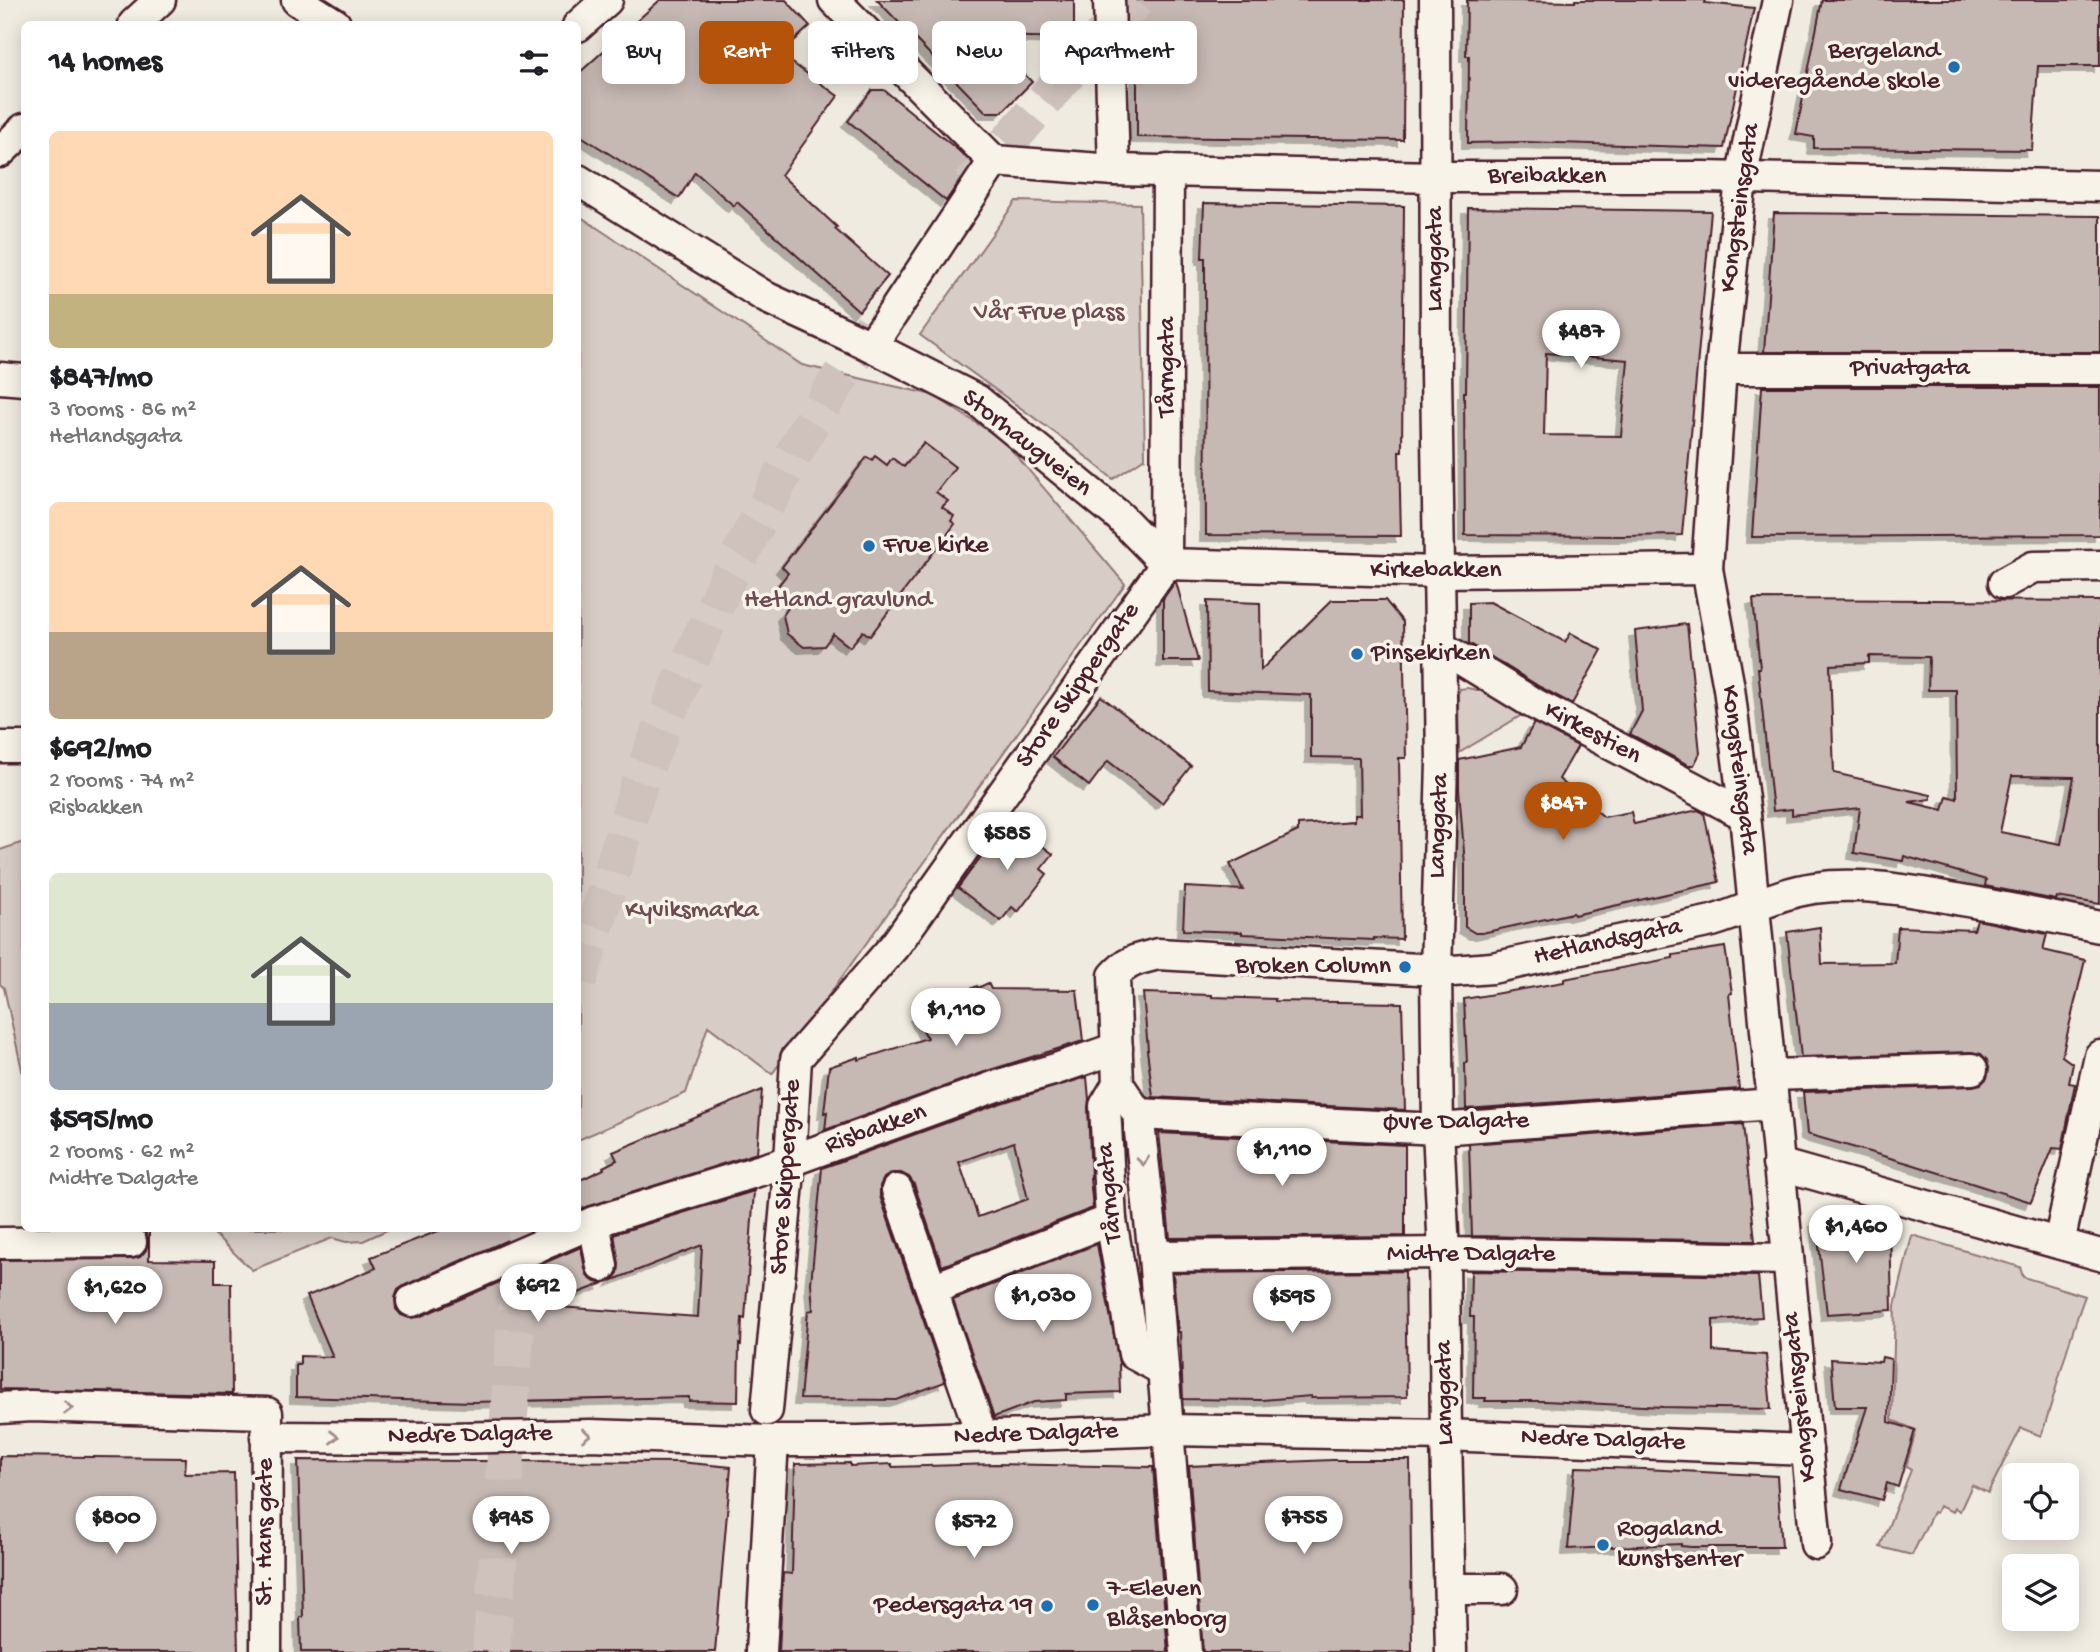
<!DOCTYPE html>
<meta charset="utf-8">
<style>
body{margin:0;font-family:"Gochi Hand",sans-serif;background:#f2f2f2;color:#202124;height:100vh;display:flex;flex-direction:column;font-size:26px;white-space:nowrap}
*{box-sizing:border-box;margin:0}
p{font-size:23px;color:#757577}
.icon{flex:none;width:38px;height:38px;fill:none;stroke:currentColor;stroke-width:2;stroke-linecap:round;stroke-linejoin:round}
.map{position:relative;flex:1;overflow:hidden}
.details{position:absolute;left:21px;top:21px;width:560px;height:1211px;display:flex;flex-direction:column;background:#fff;border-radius:10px;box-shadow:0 4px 18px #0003}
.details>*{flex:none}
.top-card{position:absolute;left:602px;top:21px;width:665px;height:63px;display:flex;gap:14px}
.fabs{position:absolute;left:2002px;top:1463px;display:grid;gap:14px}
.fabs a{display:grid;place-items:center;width:77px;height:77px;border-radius:10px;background:#fff;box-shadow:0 4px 18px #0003;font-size:35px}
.price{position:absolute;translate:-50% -60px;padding:0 16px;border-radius:24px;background:#fff;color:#222;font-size:23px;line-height:46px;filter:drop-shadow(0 2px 4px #0008)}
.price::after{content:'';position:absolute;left:50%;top:42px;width:21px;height:16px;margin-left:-10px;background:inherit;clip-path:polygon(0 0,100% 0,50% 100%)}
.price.current{background:#b45309;color:#fff}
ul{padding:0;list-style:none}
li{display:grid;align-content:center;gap:14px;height:371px;padding:0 28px}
li span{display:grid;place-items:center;height:217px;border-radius:10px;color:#555}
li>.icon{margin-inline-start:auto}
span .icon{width:126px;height:126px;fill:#fffc;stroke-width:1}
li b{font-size:30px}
h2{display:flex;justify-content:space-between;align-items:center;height:84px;padding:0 28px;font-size:30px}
.pill{padding:0 24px;border-radius:10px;background:#fff;box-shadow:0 4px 18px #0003;font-size:24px;line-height:63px}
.pill.current{background:#b45309;color:#fff}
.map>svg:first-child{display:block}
.green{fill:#d8cdc6;stroke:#917678;stroke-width:2}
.building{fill:#c6b8b3;stroke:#4a1f2b;stroke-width:2;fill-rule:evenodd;filter:url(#shadow)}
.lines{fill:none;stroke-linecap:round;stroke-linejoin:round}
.primary-tunnel{stroke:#cfc2bc;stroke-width:38;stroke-dasharray:38 19;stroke-linecap:butt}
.minor-casing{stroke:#4a1f2b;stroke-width:35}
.minor{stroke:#f7f3e8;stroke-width:30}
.oneway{stroke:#a0898a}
.poi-dot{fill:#1f6fb2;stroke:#f7f3e8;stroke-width:2.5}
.labels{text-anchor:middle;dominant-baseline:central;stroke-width:7;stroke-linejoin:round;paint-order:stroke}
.poi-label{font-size:26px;fill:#4a1f2b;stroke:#f7f3e8;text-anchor:start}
.street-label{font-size:26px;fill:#4a1f2b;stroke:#f7f3e8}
.park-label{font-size:26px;fill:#6e4a52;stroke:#f7f3e8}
</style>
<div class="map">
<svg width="2100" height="1652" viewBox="0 0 2100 1652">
<defs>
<filter id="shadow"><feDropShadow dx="-6" dy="6" stdDeviation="0" flood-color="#0004"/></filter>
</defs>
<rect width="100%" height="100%" fill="#f0ebe0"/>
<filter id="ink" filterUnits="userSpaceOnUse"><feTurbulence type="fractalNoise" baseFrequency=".0143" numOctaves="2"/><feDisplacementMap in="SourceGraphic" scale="14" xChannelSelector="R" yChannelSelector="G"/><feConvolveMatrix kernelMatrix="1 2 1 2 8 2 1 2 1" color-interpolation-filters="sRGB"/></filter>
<g filter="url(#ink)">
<g class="green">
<polygon points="1016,201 1140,204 1145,458 1113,479 1073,446 920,335"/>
<polygon points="578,215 802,365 933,395 1004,441 1125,584 772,1074 708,1026 686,1093 578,1140"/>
<polygon points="1467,688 1487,692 1525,713 1459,753 1458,694 1460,689"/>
<polygon points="24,842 24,1079 4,988 0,984 0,850"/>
<polygon points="209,1229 389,1229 363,1241 346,1242 332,1238 252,1270"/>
<path d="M1912 1235 2020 1267 2023 1277 2085 1296C2067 1342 2057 1390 2041 1436L2021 1428 1988 1493 1972 1485 1960 1511 1955 1508 1953 1512 1939 1506 1936 1513 1933 1512 1912 1555 1880 1547 1911 1470 1906 1467 1916 1430 1892 1420 1895 1306Z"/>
</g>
<g class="building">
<polygon points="660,0 786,0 810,26 780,54 838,96 781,175 837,227 835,229 888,276 859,311 737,202 734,206 695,172 679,198 578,134 578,74"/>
<polygon points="877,0 1074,0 1074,38 987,36 1032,82 1002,112 986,112"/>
<polygon points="1137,0 1404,0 1403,140 1137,137"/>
<polygon points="1467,0 1575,2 1575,0 1706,0 1705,3 1754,8 1724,148 1524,142 1468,143 1469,56 1466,56"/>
<polygon points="1822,0 2100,0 2100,66 2038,66 2032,150 1814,148 1814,137 1796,134"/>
<polygon points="872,90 884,90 958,150 972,163 946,201 848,121"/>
<polygon points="1204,203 1404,206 1402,451 1399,451 1401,536 1206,535 1205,287 1205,258 1202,258"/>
<path d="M1468 208 1711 211 1682 535 1621 536 1465 535 1464 392H1466ZM1546 353 1628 360 1621 436 1544 435Z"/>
<polygon points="1774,213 2100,216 2100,352 1764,352"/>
<polygon points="1762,387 2100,387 2100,535 1752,537"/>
<polygon points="924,443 955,467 936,492 948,501 942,507 954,516 951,521 955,524 870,636 863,631 850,647 833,634 824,646 804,647 787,634 783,615 792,603 775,590 788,573 782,567 867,457 872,460 875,456 887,465 892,458 904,467"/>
<polygon points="1175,582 1176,582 1198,661 1163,661 1163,599"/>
<path d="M1753 599 2100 601V904L2057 897 2056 900 1985 886 1986 880 1904 856 1903 861 1854 853 1860 808 1792 815V809L1773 811 1763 718 1758 668H1760ZM1869 656 1929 657 1928 690H1956L1957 799 1947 796 1943 810 1909 802 1931 799V795L1834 773 1830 665 1869 663ZM2012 776 2074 777 2061 844 2000 832Z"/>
<polygon points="1332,600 1385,600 1403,622 1406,758 1399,758 1402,939 1374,938 1374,940 1242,934 1242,932 1183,930 1185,887 1243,890 1230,864 1298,831 1298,825 1354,821 1354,815 1360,815 1359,758 1311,757 1311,695 1208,691 1207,601 1260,603 1261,670"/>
<polygon points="1490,602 1565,642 1571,633 1602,650 1572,704 1540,687 1469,643 1469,603"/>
<polygon points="1687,624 1700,753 1694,765 1688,765 1630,734 1642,711 1635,631"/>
<polygon points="1101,696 1191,766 1162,803 1108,761 1089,786 1053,757"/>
<polygon points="1534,723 1578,746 1559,779 1604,817 1631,812 1634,824 1698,810 1704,813 1719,882 1574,915 1573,913 1482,933 1475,933 1465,927 1465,865 1459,789 1459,760 1521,747"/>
<polygon points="1008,820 1053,854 1041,869 1047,874 1018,912 1012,907 1001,921 958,888"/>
<polygon points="1977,920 2047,934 2043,950 2085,960 2062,1056 2073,1064 2069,1083 2075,1084 2062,1149 2053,1148 2031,1202 1911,1164 1807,1134 1803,1092 1973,1086 1981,1084 1987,1078 1989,1068 1987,1060 1981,1054 1971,1052 1801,1057 1787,932 1820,927 1822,964 1895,963 1898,927 1974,930"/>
<polygon points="1725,947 1732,993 1729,994 1739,1089 1466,1109 1465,1063 1467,1063 1464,999 1564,982 1564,979 1673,958 1673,955"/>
<polygon points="988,983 991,989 1077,990 1083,1041 990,1070 825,1130 827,1112 824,1113 829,1067 859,1057 859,1060 927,1038 916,1015 977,986 978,988"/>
<polygon points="1143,993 1212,995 1212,997 1275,999 1275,1001 1402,1003 1405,1110 1153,1097 1147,1050 1148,1050"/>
<path d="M1087 1077 1089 1099 1088 1107 1091 1178H1090L1093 1208 942 1266 914 1184 909 1177 901 1173H892L884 1178 880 1186V1196L945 1382 896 1400 800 1399 808 1311 813 1310 811 1283 822 1168 1001 1103ZM1014 1142 1028 1199 978 1217 959 1162Z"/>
<polygon points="762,1090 757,1153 578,1210 578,1181 604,1169 603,1167 617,1160 613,1152"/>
<polygon points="1743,1124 1755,1241 1472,1236 1469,1144"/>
<polygon points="1159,1133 1405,1145 1405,1236 1170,1238"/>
<polygon points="754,1191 745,1319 742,1318 741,1345 739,1344 738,1402 689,1401 689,1397 473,1402 296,1397 296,1365 300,1365 300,1356 333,1357 307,1296 376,1268 371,1257 446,1228 535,1228 405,1285 398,1290 395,1298 396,1309 401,1315 409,1318 419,1317 581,1247 585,1269 588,1277 595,1282 604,1283 545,1306 698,1317 702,1245 613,1280 618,1273 619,1264 614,1234"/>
<polygon points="1856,1217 1890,1225 1892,1310 1827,1314 1816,1221"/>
<polygon points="142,1228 149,1228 149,1260 215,1261 215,1283 231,1283 232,1394 0,1389 0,1260 132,1259 140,1257 146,1250 148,1241 146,1234"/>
<polygon points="1097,1244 1119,1363 1120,1392 1066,1394 1066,1400 1034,1402 994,1417 953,1300"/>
<polygon points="1405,1271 1407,1397 1311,1398 1311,1396 1262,1400 1183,1399 1180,1332 1178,1332 1173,1273"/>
<polygon points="1471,1271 1758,1276 1762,1317 1713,1320 1713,1351 1766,1355 1771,1409 1663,1407 1545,1401 1485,1401 1486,1398 1473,1398 1474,1317 1470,1317"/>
<polygon points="1882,1357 1891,1359 1889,1422 1915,1430 1898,1487 1887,1483 1882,1500 1841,1489 1867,1407 1835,1407 1831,1359 1881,1362"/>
<polygon points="0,1456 186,1458 185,1474 234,1473 238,1652 0,1652"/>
<polygon points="298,1460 679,1462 731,1467 715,1652 301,1652 300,1617 303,1617"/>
<polygon points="1332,1460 1410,1460 1412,1652 1203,1652 1189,1466"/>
<polygon points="850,1463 850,1466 892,1464 892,1467 995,1464 1153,1467 1168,1652 779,1652 783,1573 792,1574 795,1464"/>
<polygon points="1575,1467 1644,1469 1777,1476 1782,1547 1691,1547 1681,1546 1681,1544 1568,1549"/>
</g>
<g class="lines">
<g class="primary-tunnel">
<polyline points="970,187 1064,77 1136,0"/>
<polyline points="578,981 641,778 683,677 728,577 806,431 883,310"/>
<polyline points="491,1652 517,1311 528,1228"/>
</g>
<g class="minor-casing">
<g id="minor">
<polyline points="297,0 335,24"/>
<polyline points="834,0 994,161"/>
<polyline points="1109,0 1114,170"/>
<polyline points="1435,0 1436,372 1442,762 1436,971 1438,1129 1444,1253 1446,1435 1451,1652"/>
<polyline points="1778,0 1741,179 1721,369 1707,569 1729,688 1745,815 1816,1544"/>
<polyline points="134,24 160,0"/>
<polyline points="578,26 607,0"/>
<polyline points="0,152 24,129"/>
<polyline points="994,161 1114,170 1437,177 1704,177 2100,186"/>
<polyline points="578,180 767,298 871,346 977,400 1119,516 1166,564"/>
<polyline points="871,346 994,161"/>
<polyline points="1721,369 2100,369"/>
<polyline points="0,378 24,380"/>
<polyline points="1166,564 1438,572 1707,569"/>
<polyline points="1166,564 1168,170"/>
<polyline points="2004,583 2033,567 2100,566"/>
<polyline points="1441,647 1531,702 1745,815"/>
<polyline points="0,747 24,747"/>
<polyline points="1770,1075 1972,1069"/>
<polyline points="1118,1084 1105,1106 1111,1220 1134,1354 1163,1370"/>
<polyline points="1138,1114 1438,1129 1773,1104"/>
<polyline points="1778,1164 2100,1255"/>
<polyline points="897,1190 982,1436"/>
<polyline points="594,1222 602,1266"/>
<polyline points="0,1243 131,1242"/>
<polyline points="2059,1243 2100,1056"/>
<polyline points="1154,1256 1444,1253 1788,1259"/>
<polyline points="932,1289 1111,1220"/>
<polyline points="412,1301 594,1222 790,1161 996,1086 1056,1069 1117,1048"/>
<polyline points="0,1408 31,1406 267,1413 266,1652"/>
<polyline points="767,1410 790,1161 796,1059 896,944 1166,564"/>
<polyline points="266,1437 448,1438 590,1435 773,1441 859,1441 1168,1430 1446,1435 1807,1450"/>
<polyline points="1450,1589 1502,1589"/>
<polyline points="761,1652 773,1441"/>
<path d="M1186 1652 1154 1256 1138 1114 1118 1084 1114 976C1128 960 1139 959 1158 954L1453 971 1492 968 1712 921C1746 911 1778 893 1814 888 1865 881 1918 892 1968 901 2012 909 2056 918 2100 927"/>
</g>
</g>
<use href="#minor" class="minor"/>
</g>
<defs><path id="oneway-chevron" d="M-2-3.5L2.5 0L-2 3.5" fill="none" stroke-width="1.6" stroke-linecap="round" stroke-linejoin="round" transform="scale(1.75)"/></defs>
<g class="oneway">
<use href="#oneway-chevron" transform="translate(1143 1161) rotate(83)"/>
<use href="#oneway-chevron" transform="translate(68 1408) rotate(2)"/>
<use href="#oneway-chevron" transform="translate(586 1435)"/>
<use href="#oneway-chevron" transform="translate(334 1437)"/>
</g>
</g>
<g class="poi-dot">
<circle cx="1954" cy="67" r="7"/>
<circle cx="869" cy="546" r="7"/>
<circle cx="1357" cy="654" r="7"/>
<circle cx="1405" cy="967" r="7"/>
<circle cx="1603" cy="1545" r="7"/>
<circle cx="1093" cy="1605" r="7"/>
<circle cx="1047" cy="1606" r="7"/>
</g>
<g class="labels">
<g class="poi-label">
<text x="1940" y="52" text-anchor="end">Bergeland<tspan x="1940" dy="30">videregående skole</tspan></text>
<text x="883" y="546">Frue kirke</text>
<text x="1371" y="654">Pinsekirken</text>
<text x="1391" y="967" text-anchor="end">Broken Column</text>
<text x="1617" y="1530">Rogaland<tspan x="1617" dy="30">kunstsenter</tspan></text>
<text x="1107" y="1590">7-Eleven<tspan x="1107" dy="30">Blåsenborg</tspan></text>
<text x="1033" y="1606" text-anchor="end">Pedersgata 19</text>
</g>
<g class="street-label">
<text x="1547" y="177">Breibakken</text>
<text transform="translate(1741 208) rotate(-82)">Kongsteinsgata</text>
<text transform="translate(1436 259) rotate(-90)">Langgata</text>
<text transform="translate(1168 367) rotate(-90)">Tårngata</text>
<text x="1910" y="369">Privatgata</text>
<text transform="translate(1026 444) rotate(38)">Storhaugveien</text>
<text x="1436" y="571">Kirkebakken</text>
<text transform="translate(1079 686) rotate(-55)">Store Skippergate</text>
<text transform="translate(1592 734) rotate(28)">Kirkestien</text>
<text transform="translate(1738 770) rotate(83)">Kongsteinsgata</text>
<text transform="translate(1440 826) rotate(-88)">Langgata</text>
<text transform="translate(1608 943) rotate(-12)">Hetlandsgata</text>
<text transform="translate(1456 1123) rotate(-1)">Øvre Dalgate</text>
<text transform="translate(876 1130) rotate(-20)">Risbakken</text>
<text transform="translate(787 1177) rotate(-86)">Store Skippergate</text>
<text transform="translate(1111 1193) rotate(-95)">Tårngata</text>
<text x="1471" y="1255">Midtre Dalgate</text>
<text transform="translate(1446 1393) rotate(-91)">Langgata</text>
<text transform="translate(1801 1397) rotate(-96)">Kongsteinsgata</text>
<text transform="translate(1036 1435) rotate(-2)">Nedre Dalgate</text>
<text transform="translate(470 1436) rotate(-1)">Nedre Dalgate</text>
<text transform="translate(1603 1441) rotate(2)">Nedre Dalgate</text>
<text transform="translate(266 1532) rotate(-90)">St. Hans gate</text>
</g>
<g class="park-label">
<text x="1049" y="313">Vår Frue plass</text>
<text x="838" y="601">Hetland gravlund</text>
<text x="692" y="911">Kyviksmarka</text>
</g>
</g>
</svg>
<div class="fabs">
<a><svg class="icon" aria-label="locate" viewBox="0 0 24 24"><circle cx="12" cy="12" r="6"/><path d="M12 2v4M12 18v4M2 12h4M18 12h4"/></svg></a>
<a><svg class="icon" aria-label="layers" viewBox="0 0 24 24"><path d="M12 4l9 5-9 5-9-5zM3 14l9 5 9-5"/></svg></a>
</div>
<b class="price" style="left:1581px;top:370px">$487</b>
<b class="price current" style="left:1563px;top:842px">$847</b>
<b class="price" style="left:1007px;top:872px">$585</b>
<b class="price" style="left:956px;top:1048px">$1,110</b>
<b class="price" style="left:1282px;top:1188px">$1,110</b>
<b class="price" style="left:1856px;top:1265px">$1,460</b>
<b class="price" style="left:538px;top:1324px">$692</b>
<b class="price" style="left:115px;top:1326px">$1,620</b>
<b class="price" style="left:1043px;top:1334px">$1,030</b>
<b class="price" style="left:1292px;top:1335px">$595</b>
<b class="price" style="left:116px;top:1556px">$800</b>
<b class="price" style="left:511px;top:1556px">$945</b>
<b class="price" style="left:1304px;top:1556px">$755</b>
<b class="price" style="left:974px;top:1560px">$572</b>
<div class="top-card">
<a class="pill">Buy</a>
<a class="pill current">Rent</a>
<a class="pill">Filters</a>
<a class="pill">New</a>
<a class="pill">Apartment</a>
</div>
<section class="details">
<h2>14 homes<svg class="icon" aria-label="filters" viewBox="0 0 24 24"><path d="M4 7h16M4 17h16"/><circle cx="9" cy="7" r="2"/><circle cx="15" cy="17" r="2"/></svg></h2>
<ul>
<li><span style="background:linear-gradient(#ffd9b3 75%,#c2b280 0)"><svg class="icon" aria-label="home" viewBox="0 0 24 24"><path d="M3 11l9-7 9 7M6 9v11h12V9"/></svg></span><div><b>$847/mo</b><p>3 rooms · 86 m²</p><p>Hetlandsgata</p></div></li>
<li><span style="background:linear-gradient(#ffd9b3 60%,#b9a48a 0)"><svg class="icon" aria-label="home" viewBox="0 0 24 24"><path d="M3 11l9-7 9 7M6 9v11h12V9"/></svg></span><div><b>$692/mo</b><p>2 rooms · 74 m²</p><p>Risbakken</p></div></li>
<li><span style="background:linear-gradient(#dfe7d0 60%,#9aa5b1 0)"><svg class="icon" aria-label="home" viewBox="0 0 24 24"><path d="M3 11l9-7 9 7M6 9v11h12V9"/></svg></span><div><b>$595/mo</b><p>2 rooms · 62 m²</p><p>Midtre Dalgate</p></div></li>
</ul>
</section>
</div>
